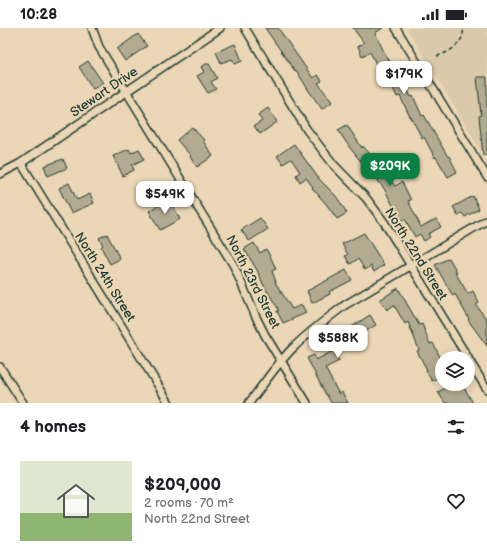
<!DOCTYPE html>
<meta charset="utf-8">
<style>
body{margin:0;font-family:"Balsamiq Sans",sans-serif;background:#f6f6f6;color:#202124;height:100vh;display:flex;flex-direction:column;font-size:15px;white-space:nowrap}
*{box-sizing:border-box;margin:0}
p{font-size:13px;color:#757577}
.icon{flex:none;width:22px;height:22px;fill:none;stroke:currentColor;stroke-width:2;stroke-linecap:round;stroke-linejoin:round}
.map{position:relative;height:375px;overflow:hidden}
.side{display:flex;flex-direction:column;background:#fff;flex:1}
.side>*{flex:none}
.tools{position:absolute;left:435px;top:323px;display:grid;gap:8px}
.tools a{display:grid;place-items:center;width:40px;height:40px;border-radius:50%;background:#fff;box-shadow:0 2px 10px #0003;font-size:20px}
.price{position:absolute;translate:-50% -34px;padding:0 9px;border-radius:8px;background:#fff;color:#222;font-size:13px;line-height:26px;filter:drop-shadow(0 1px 2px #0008)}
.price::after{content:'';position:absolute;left:50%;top:24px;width:12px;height:9px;margin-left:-6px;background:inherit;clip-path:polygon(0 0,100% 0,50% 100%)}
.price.on{background:#0b8043;color:#fff}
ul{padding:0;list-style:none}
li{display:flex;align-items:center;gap:12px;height:100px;padding:0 20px}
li+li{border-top:1px solid #e0e0e0}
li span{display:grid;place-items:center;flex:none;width:112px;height:80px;border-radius:0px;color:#555}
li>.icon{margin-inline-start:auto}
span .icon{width:48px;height:48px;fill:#fffc;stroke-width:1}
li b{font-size:17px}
h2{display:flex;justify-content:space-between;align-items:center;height:48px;padding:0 20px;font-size:17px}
.status{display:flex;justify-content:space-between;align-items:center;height:28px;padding:0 20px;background:#fff;direction:ltr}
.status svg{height:11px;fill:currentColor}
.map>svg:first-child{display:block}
.built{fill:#dac9aa}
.building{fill:#b2ab91;stroke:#1f3d34}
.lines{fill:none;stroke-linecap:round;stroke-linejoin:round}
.minor-casing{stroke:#1f3d34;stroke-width:10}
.path{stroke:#1f3d34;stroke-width:1.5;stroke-dasharray:4 3;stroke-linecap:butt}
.minor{stroke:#ebd6b5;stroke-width:7}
.labels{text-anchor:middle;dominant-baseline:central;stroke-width:4;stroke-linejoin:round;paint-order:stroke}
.street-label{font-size:13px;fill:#1f3d34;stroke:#ebd6b5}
</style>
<div class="status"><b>10:28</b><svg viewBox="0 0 49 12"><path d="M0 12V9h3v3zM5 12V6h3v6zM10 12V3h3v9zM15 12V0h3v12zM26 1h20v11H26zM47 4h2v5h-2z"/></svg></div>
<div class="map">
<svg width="487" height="375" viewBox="0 0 487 375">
<rect width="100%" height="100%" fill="#ebd6b5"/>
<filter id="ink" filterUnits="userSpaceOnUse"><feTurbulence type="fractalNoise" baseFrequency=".025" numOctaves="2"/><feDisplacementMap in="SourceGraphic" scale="8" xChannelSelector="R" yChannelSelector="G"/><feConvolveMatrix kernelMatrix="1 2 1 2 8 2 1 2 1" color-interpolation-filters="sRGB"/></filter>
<g filter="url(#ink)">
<polygon class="built" points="407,0 487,0 487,132"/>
<g class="building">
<polygon points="265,0 278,0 313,50 318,47 322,53 318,55 332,74 322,81 309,63 296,42 295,43"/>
<polygon points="353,0 383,0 375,5 386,28 400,47 411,69 413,68 422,88 424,87 448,129 449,128 457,144 448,149 436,129 435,130 424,109 422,110 411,89 410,89 400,68 397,69 388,49 386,50 375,34 370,24 362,28 358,18 364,15"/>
<polygon points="138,6 147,18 125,33 117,21"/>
<polygon points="235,16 242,33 235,36 232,31 221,35 216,24"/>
<polygon points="88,33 103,55 93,61 79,39"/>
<polygon points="206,36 209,36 217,50 211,54 216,61 208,65 197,48 204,44 201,39"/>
<polygon points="477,49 487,49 487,127 483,127 479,88 481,87"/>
<polygon points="268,80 277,94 260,106 254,98 262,93 258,87"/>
<polygon points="347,97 362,120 363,118 381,139 387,134 394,143 387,148 395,158 402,154 411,172 408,173 421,199 436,191 441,199 428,206 430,209 424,213 420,206 415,209 405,191 401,193 385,162 369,141 368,142 350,120 338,102"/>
<polygon points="192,99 204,112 203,113 213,128 197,139 190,129 191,128 177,112"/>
<polygon points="294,116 319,151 336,168 347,185 337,191 327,177 312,160 313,159 306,150 300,154 296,147 300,144 291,131 283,136 277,128"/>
<polygon points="129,121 131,125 139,121 144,131 132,137 134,142 123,148 113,128"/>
<polygon points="63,131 67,140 48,148 44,138"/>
<polygon points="69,155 77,172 90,166 94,175 71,185 59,160"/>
<polygon points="473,168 479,181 465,189 462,185 458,187 453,179"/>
<polygon points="169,171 180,191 160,202 149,183"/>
<polygon points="260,190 268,201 249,213 241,202"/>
<polygon points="364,205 384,237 374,244 371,238 365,242 358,231 350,236 345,228 348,227 342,216"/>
<polygon points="107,206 120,231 110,236 101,219 103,217 99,210"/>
<polygon points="254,215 260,225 266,221 271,230 276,241 272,243 276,254 275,254 292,281 302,277 306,285 283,295 277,283 279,282 264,258 257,242 244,221"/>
<polygon points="449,230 457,244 455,244 468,266 473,263 479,275 476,277 487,292 487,318 468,292 469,291 455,266 453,268 435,237"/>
<polygon points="346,242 352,252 329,264 330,266 312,275 307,263"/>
<polygon points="398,260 419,297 422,296 430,316 433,315 442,333 442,347 432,353 426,343 427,342 417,323 419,322 408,294 405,296 394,277 387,282 380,272"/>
<polygon points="370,287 376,297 357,309 358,310 335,325 339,333 325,340 339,366 342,364 348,375 331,375 327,367 326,367 307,330 314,327 316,332 331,324 328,317 338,312 336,309"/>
<polygon points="452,356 462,356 473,375 445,375 438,364"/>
</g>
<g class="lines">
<g class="minor-casing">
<g id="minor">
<polyline points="92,0 99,19 234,238 256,289 265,307 307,375"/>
<polyline points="245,0 307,102 334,137 366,170 384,194 468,330"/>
<polyline points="396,0 487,149"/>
<polyline points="21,135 169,375"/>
<polyline points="0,146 21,135 220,0"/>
<polyline points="468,331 487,361"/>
<polyline points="0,339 23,375"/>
<path d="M249 375C264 356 277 335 295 318 310 303 328 290 345 277L487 192"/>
</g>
</g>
<path class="path" d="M437 28C445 26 456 20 460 13 463 10 463 4 464 0"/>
<use href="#minor" class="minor"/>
</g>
</g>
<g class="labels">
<g class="street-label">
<text transform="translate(104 64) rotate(-34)">Stewart Drive</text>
<text transform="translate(416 226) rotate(58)">North 22nd Street</text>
<text transform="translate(105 249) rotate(58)">North 24th Street</text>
<text transform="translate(253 254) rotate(63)">North 23rd Street</text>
</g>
</g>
</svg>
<div class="tools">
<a><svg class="icon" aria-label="layers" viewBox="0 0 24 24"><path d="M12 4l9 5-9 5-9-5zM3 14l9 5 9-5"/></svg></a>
</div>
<b class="price" style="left:404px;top:67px">$179K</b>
<b class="price on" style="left:390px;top:159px">$209K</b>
<b class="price" style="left:165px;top:187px">$549K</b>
<b class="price" style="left:338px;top:331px">$588K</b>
</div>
<section class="side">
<h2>4 homes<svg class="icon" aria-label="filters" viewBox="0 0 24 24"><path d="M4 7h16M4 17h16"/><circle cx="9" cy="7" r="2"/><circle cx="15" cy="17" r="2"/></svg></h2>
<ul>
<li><span style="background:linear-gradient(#dfe7d0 65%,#8fb573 0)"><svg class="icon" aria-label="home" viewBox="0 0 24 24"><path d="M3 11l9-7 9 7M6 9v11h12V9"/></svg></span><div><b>$209,000</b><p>2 rooms · 70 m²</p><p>North 22nd Street</p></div><svg class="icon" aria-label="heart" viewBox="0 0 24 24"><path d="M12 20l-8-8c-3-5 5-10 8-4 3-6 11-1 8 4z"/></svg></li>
</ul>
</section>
